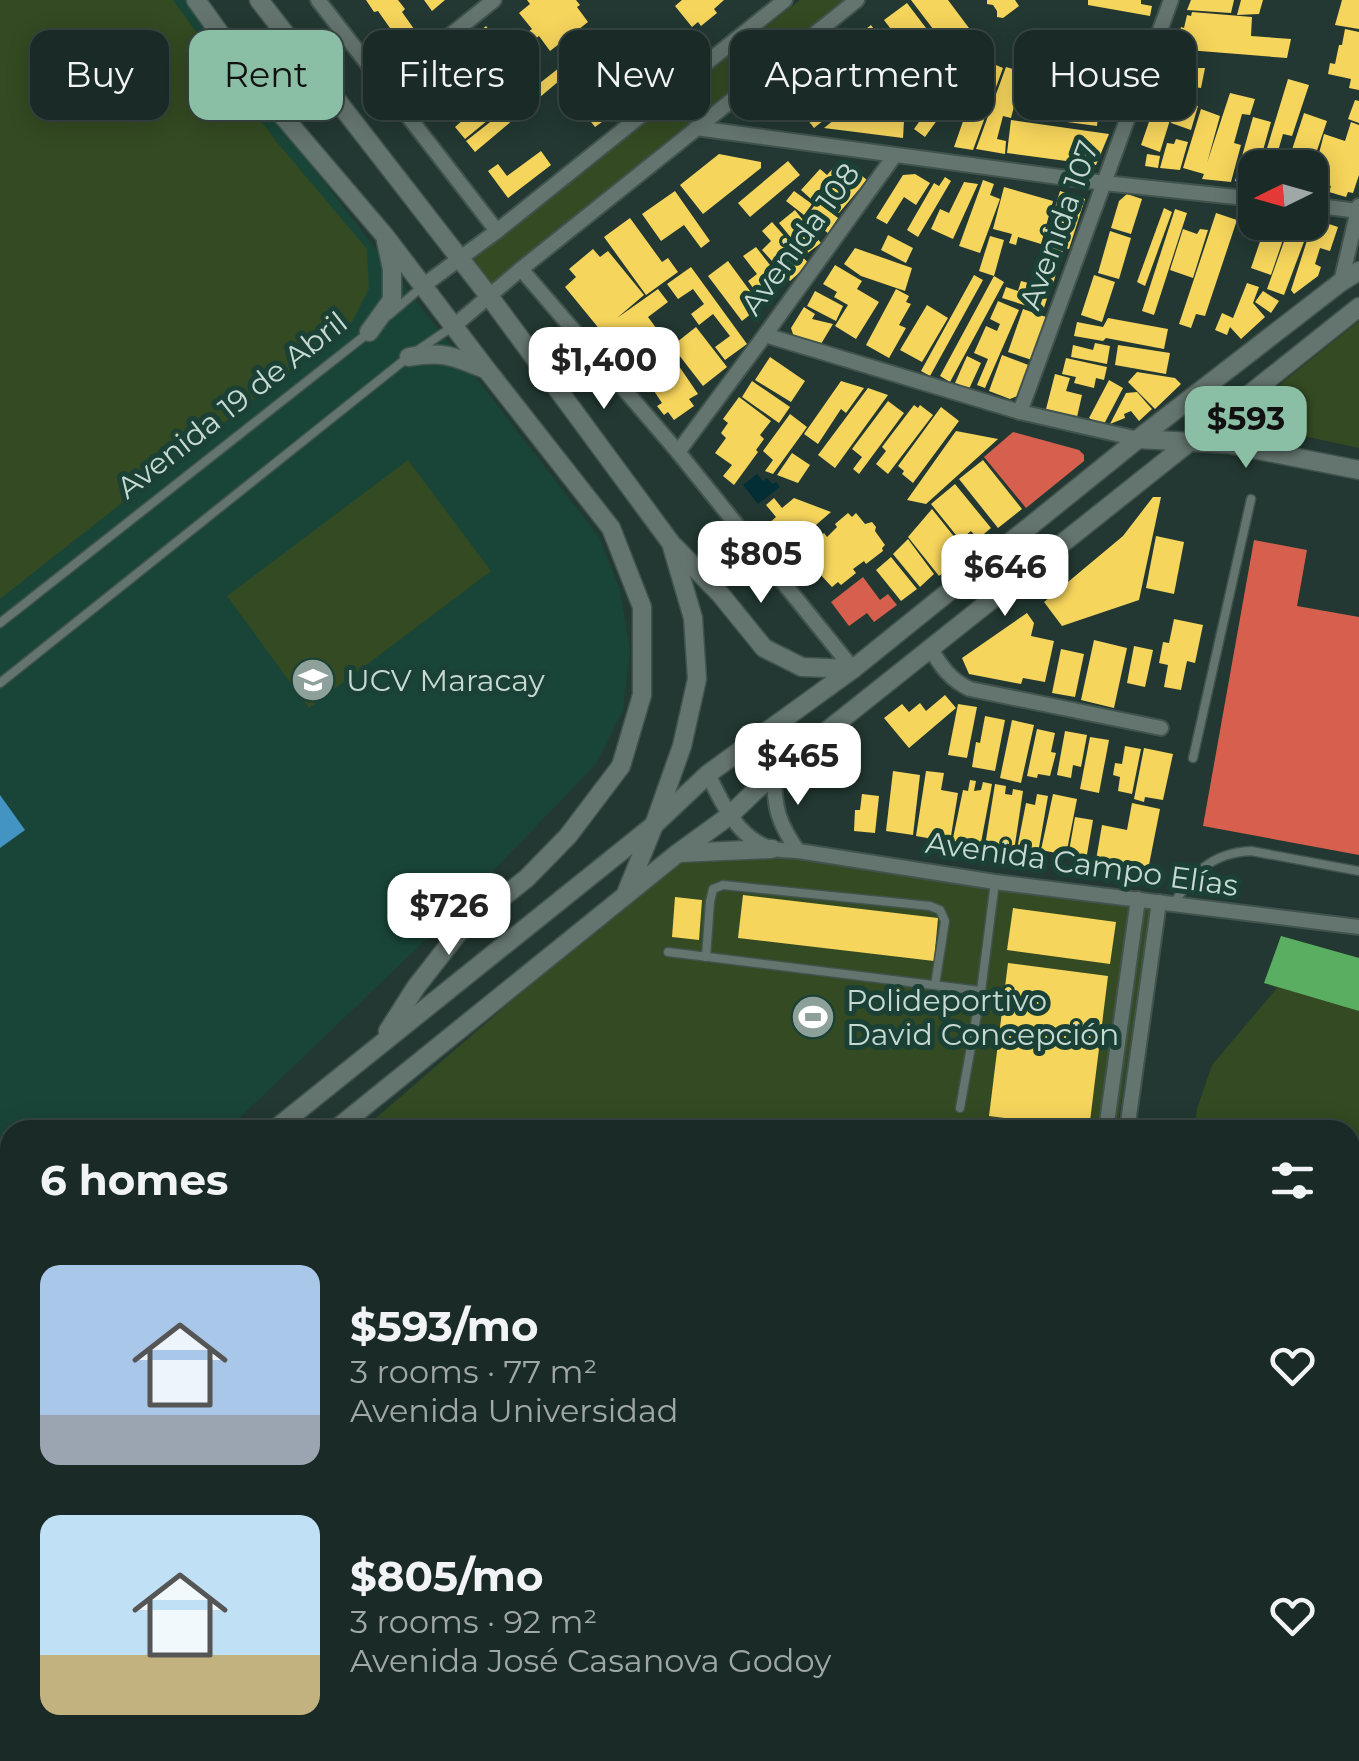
<!DOCTYPE html>
<meta charset="utf-8">
<style>
body{margin:0;font-family:Montserrat,sans-serif;background:#273632;color:#f1f3f6;height:100vh;display:flex;flex-direction:column;font-size:38px;white-space:nowrap}
*{box-sizing:border-box;margin:0}
p{font-size:32px;color:#9fa7a7}
.icon{flex:none;width:55px;height:55px;fill:none;stroke:currentColor;stroke-width:2;stroke-linecap:round;stroke-linejoin:round}
.map{position:relative;flex:1;overflow:hidden}
.side{position:absolute;left:0px;top:1120px;width:1360px;height:642px;display:flex;flex-direction:column;background:#1a2a26;border-radius:30px 30px 0 0;box-shadow:0 5px 25px #0003,0 0 0 2px #384643}
.side>*{flex:none}
.hud{position:absolute;left:30px;top:30px;width:1300px;height:90px;display:flex;gap:20px}
.needle{width:65px;rotate:265deg}
.controls{position:absolute;left:1238px;top:150px;display:grid;gap:20px}
.controls a{display:grid;place-items:center;width:90px;height:90px;border-radius:20px;background:#1a2a26;box-shadow:0 5px 25px #0003,0 0 0 2px #384643;font-size:50px}
.price{position:absolute;translate:-50% -85px;padding:0 22px;border-radius:20px;background:#fff;color:#222;font-size:32px;line-height:65px;filter:drop-shadow(0 2px 5px #0008)}
.price::after{content:'';position:absolute;left:50%;top:60px;width:30px;height:22px;margin-left:-15px;background:inherit;clip-path:polygon(0 0,100% 0,50% 100%)}
.price.active{background:#8abfa5;color:#111}
ul{padding:0;list-style:none}
li{display:flex;align-items:center;gap:30px;height:250px;padding:0 40px}
li span{display:grid;place-items:center;flex:none;width:280px;height:200px;border-radius:20px;color:#555}
li>.icon{margin-inline-start:auto}
span .icon{width:120px;height:120px;fill:#fffc;stroke-width:1}
li b{font-size:42px}
h2{display:flex;justify-content:space-between;align-items:center;height:120px;padding:0 40px;font-size:42px}
.tag{padding:0 35px;border-radius:20px;background:#1a2a26;box-shadow:0 5px 25px #0003,0 0 0 2px #384643;font-size:35px;line-height:90px}
.tag.active{background:#8abfa5;color:#111}
.map>svg:first-child{display:block}
.built{fill:#194538}
.green{fill:#334a22}
.water{fill:#032e35}
.homes{fill:#f6d55c}
.shops{fill:#d6604d}
.schools{fill:#4393c3}
.public{fill:#5aae61}
.lines{fill:none;stroke-linecap:round;stroke-linejoin:round}
.stream{stroke:#032e35;stroke-width:5}
.service-casing{stroke:#40534d;stroke-width:11}
.minor-casing{stroke:#40534d;stroke-width:18}
.tertiary-casing{stroke:#40534d;stroke-width:21}
.service{stroke:#64746e;stroke-width:8}
.minor{stroke:#64746e;stroke-width:14}
.tertiary{stroke:#64746e;stroke-width:18}
.labels{text-anchor:middle;dominant-baseline:central;stroke-width:10;stroke-linejoin:round;paint-order:stroke}
.street-label{font-size:30px;fill:#c6dad2;stroke:#1b4035}
.poi-label{font-size:30px;fill:#c6dad2;stroke:#1b4035;text-anchor:start}
</style>
<div class="map">
<svg width="1359" height="1761" viewBox="0 0 1359 1761">
<rect width="100%" height="100%" fill="#233832"/>
<polygon class="built" points="0,0 188,0 317,173 599,537 620,590 630,651 623,710 596,764 439,927 227,1130 10,1130 10,1315 0,1323"/>
<g class="green">
<polygon points="0,0 173,0 276,141 367,249 369,289 352,322 0,599"/>
<polygon points="800,0 850,0 490,287 469,261"/>
<polygon points="1359,321 1359,448 1234,421"/>
<polygon points="408,460 491,571 309,708 227,596"/>
<polygon points="691,846 1151,905 1117,1130 362,1130"/>
<polygon points="1281,936 1359,958 1359,1422 1357,1424 1350,1415 1350,1130 1194,1130 1197,1109 1212,1065 1277,988 1264,983"/>
<polygon points="1350,1582 1359,1584 1359,1761 1049,1761 1050,1752 1350,1752"/>
<polygon points="403,1753 403,1752 953,1753 952,1761 404,1761"/>
</g>
<polygon class="water" points="757,474 763,481 767,478 772,484 776,482 780,487 758,504 743,485"/>
<g class="homes">
<polygon points="366,0 398,0 405,9 402,12 419,36 404,48 378,11 374,12"/>
<polygon points="424,0 445,0 432,11"/>
<polygon points="527,0 576,0 580,5 577,7 588,22 574,33 577,37 566,46 563,41 550,51 539,36 534,40 528,32 532,29 519,13 530,4"/>
<polygon points="682,0 724,0 714,9 717,13 701,26 698,22 692,27 675,6"/>
<polygon points="911,0 948,0 972,32 949,50"/>
<polygon points="987,0 1015,0 1019,6 1003,18 997,17 997,11 993,5 987,4"/>
<polygon points="1088,0 1141,0 1141,4 1152,6 1150,16 1088,5"/>
<polygon points="1191,0 1234,0 1231,13 1187,10"/>
<polygon points="1241,0 1263,0 1259,14 1237,15"/>
<polygon points="1342,0 1359,0 1359,29 1335,25"/>
<polygon points="907,3 945,53 922,70 884,20"/>
<polygon points="1192,12 1252,17 1251,36 1291,39 1287,58 1175,49 1181,27 1184,28 1187,15 1191,16"/>
<polygon points="871,25 883,42 889,37 917,73 888,95 848,43"/>
<polygon points="486,26 496,38 483,48 500,69 510,61 523,77 510,87 518,98 507,107 499,97 491,104 479,89 483,86 466,65 464,67 453,54"/>
<polygon points="1345,29 1359,32 1359,90 1349,88 1351,79 1328,74 1330,63 1335,64 1339,45 1342,45"/>
<polygon points="1084,31 1137,39 1134,65 1062,55 1065,38 1083,40"/>
<polygon points="644,33 664,60 614,99 594,72"/>
<polygon points="966,39 981,55 961,72 955,65 950,70 942,61"/>
<polygon points="1015,43 1034,48 1031,63 1012,56"/>
<polygon points="1189,53 1198,54 1197,68 1205,68 1201,88 1164,82 1171,63 1187,65"/>
<polygon points="448,54 459,67 451,74 484,113 494,105 499,111 465,139 455,127 464,119 444,94 433,103 415,82"/>
<polygon points="847,56 869,84 814,128 792,99"/>
<polygon points="1061,56 1105,63 1102,84 1058,77"/>
<polygon points="984,60 1003,68 973,150 954,147 967,110 953,101"/>
<polygon points="936,64 944,71 909,112 901,105"/>
<polygon points="1006,67 1030,74 1027,94 1018,91 1011,118 1003,116 997,139 1006,141 1005,154 976,149"/>
<polygon points="559,68 602,122 595,127 559,81 475,152 466,141"/>
<polygon points="963,72 968,77 925,137 914,129 953,74 958,78"/>
<polygon points="1032,76 1109,86 1106,111 1046,103 1048,88 1031,86"/>
<polygon points="1288,79 1309,85 1292,136 1283,134 1273,168 1261,168"/>
<polygon points="1161,87 1179,91 1160,152 1141,145"/>
<polygon points="871,90 882,91 887,98 899,99 898,110 869,107"/>
<polygon points="1230,93 1255,99 1250,115 1242,114 1234,143 1241,145 1231,182 1202,179 1204,174 1183,168 1201,109 1220,116 1207,163"/>
<polygon points="1178,100 1198,106 1191,130 1171,123"/>
<polygon points="1355,100 1359,101 1359,123 1348,119"/>
<polygon points="1058,107 1116,114 1115,119 1098,117 1097,126 1067,122 1068,119 1057,118"/>
<polygon points="1304,113 1327,121 1311,168 1286,168"/>
<polygon points="840,115 904,121 903,138 824,128"/>
<polygon points="1253,117 1271,122 1258,168 1255,168 1255,176 1248,175 1245,184 1235,181"/>
<polygon points="1011,120 1109,134 1096,165 1007,153"/>
<polygon points="1351,122 1359,125 1359,175 1353,193 1348,192 1346,197 1329,192 1331,186 1312,180 1324,134 1345,141"/>
<polygon points="1176,139 1188,142 1180,170 1160,168 1167,143 1174,144"/>
<polygon points="541,151 551,165 508,198 488,171 498,164 507,176"/>
<polygon points="719,154 761,162 761,168 703,214 680,185"/>
<polygon points="1147,154 1160,156 1158,168 1145,166"/>
<polygon points="788,161 800,175 750,217 738,203"/>
<polygon points="836,165 839,168 811,199 801,190 820,169 827,175"/>
<polygon points="843,170 850,175 855,170 867,180 839,213 820,197"/>
<polygon points="915,174 930,183 916,205 904,197 887,224 876,218 903,175"/>
<polygon points="945,177 951,181 918,237 907,230 934,183 939,186"/>
<polygon points="983,180 994,184 990,195 1000,199 980,253 959,246"/>
<polygon points="964,182 978,184 953,239 931,229 940,209 949,213"/>
<polygon points="1004,187 1053,201 1041,244 1018,237 1016,245 1009,243 1012,234 993,229"/>
<polygon points="675,191 710,241 701,248 684,225 661,241 642,214"/>
<polygon points="794,191 812,204 804,215 786,201"/>
<polygon points="1060,191 1085,199 1069,249 1045,242"/>
<polygon points="1127,194 1142,199 1131,234 1111,228 1119,201"/>
<polygon points="817,202 838,218 828,233 806,217"/>
<polygon points="1164,208 1172,212 1145,286 1137,282"/>
<polygon points="1175,209 1187,213 1154,315 1142,311"/>
<polygon points="795,210 821,243 805,255 779,223"/>
<polygon points="1216,213 1237,220 1205,316 1196,314 1191,328 1179,324"/>
<polygon points="630,218 662,262 668,258 678,272 646,295 604,237"/>
<polygon points="1314,219 1338,227 1330,251 1320,248 1315,264 1321,267 1318,276 1294,294 1291,290"/>
<polygon points="772,222 809,264 790,281 762,250 771,241 762,231"/>
<polygon points="1291,222 1311,223 1284,295 1267,289"/>
<polygon points="1266,224 1286,231 1271,275 1251,268"/>
<polygon points="1183,229 1197,234 1200,229 1208,230 1193,278 1170,270"/>
<polygon points="1110,231 1131,238 1119,279 1098,273"/>
<polygon points="888,235 913,248 906,263 881,250"/>
<polygon points="990,236 1004,240 994,276 979,271"/>
<polygon points="1045,245 1063,250 1053,284 1035,278"/>
<polygon points="756,247 784,283 762,300 748,281 757,274 743,256"/>
<polygon points="855,248 912,268 905,291 861,276 844,264"/>
<polygon points="593,249 600,257 608,251 644,295 617,318 658,289 668,302 648,317 665,340 631,364 604,328 601,331 565,287 576,277 569,269"/>
<polygon points="728,261 761,306 742,321 708,276"/>
<polygon points="835,265 862,281 857,289 879,302 856,339 835,326 848,305 834,297 837,292 823,284"/>
<polygon points="691,267 747,344 725,360 715,347 730,336 713,314 699,325 691,314 704,304 693,289 678,299 667,284"/>
<polygon points="974,275 983,280 930,376 921,371"/>
<polygon points="1094,275 1115,282 1102,322 1081,315"/>
<polygon points="994,276 1004,282 950,382 940,376"/>
<polygon points="1021,281 1050,289 1043,311 1002,298 1006,287 1018,291"/>
<polygon points="1247,283 1259,287 1253,303 1265,317 1241,339 1230,327 1227,335 1215,330 1222,313 1233,318"/>
<polygon points="896,289 909,296 906,302 911,304 899,325 906,328 889,358 866,345"/>
<polygon points="815,291 843,306 836,321 807,306"/>
<polygon points="1263,291 1279,301 1271,313 1255,302"/>
<polygon points="998,301 1019,310 985,388 977,385 988,359 974,353 986,326 997,331 1000,324 990,319"/>
<polygon points="927,305 948,318 922,362 900,350"/>
<polygon points="804,307 815,314 812,319 833,324 821,344 794,337 791,328"/>
<polygon points="1023,309 1046,317 1032,360 1008,352"/>
<polygon points="1108,318 1168,329 1164,349 1106,338 1103,341 1074,336 1077,322 1103,327"/>
<polygon points="696,327 727,367 703,386 672,346"/>
<polygon points="1095,343 1110,346 1107,364 1071,357 1073,345 1093,350"/>
<polygon points="1118,345 1170,353 1166,374 1115,365"/>
<polygon points="659,348 663,353 668,350 698,394 689,399 694,406 674,420 668,412 664,415 657,406 662,403 636,364"/>
<polygon points="1002,355 1031,366 1020,395 1010,399 989,391"/>
<polygon points="967,356 981,363 969,389 955,383"/>
<polygon points="770,357 805,381 791,402 755,380"/>
<polygon points="1066,358 1107,367 1104,380 1096,378 1094,388 1074,383 1076,377 1062,374"/>
<polygon points="1137,372 1175,378 1181,384 1155,409 1128,382"/>
<polygon points="1055,374 1070,378 1066,391 1082,395 1077,417 1046,409"/>
<polygon points="1109,380 1123,388 1103,426 1089,418"/>
<polygon points="752,381 790,407 779,423 742,397"/>
<polygon points="841,381 864,388 846,413 841,409 818,444 804,434"/>
<polygon points="868,388 888,395 835,468 818,455"/>
<polygon points="1137,392 1152,409 1139,421 1131,411 1124,414 1125,418 1110,424 1126,393"/>
<polygon points="739,397 771,421 760,435 764,439 756,450 758,452 734,485 723,476 732,465 715,453 726,438 721,433 728,423 723,419"/>
<polygon points="888,401 904,413 859,474 853,469 862,457 852,449"/>
<polygon points="914,405 918,408 920,405 933,415 888,474 876,464 886,451 882,447"/>
<polygon points="941,407 959,421 913,483 902,474 904,471 898,466"/>
<polygon points="790,414 807,427 773,474 765,471 773,460 763,451"/>
<polygon points="956,431 998,439 926,504 907,500"/>
<polygon points="792,453 810,465 798,483 777,475"/>
<polygon points="983,460 1022,509 998,528 959,479"/>
<polygon points="955,484 991,528 978,539 971,531 960,540 931,504"/>
<polygon points="1153,497 1161,497 1139,600 1062,626 1044,602 1123,536"/>
<polygon points="774,498 782,508 794,498 831,512 788,549 767,525 776,517 766,505"/>
<polygon points="932,509 968,554 939,576 908,537"/>
<polygon points="848,513 852,517 856,513 865,524 872,522 876,527 875,531 885,545 882,548 883,551 866,564 864,561 853,569 856,573 841,585 838,582 832,587 818,572 815,574 801,553 824,533 827,537 837,527 835,524"/>
<polygon points="1156,536 1184,542 1174,594 1146,588"/>
<polygon points="908,539 934,574 920,587 893,554"/>
<polygon points="891,557 917,589 901,601 876,570"/>
<polygon points="1027,613 1034,623 1031,636 1054,641 1045,682 1023,678 1021,684 969,674 962,658"/>
<polygon points="1174,619 1203,625 1195,663 1187,661 1181,690 1164,687 1168,665 1159,663 1163,642 1169,643"/>
<polygon points="1094,640 1127,648 1114,708 1081,700"/>
<polygon points="1134,646 1153,650 1145,687 1127,683"/>
<polygon points="1061,649 1084,654 1075,697 1052,693"/>
<polygon points="945,695 956,708 909,748 884,718 902,704 909,712 920,703 926,711"/>
<polygon points="958,704 977,707 967,758 948,755"/>
<polygon points="985,716 1005,720 995,771 972,767 976,742 980,743"/>
<polygon points="1012,720 1034,725 1021,783 1000,778"/>
<polygon points="1037,729 1055,733 1051,752 1056,753 1050,776 1038,774 1037,778 1027,776"/>
<polygon points="1065,731 1087,735 1081,767 1073,765 1071,778 1057,775"/>
<polygon points="1090,737 1109,740 1099,793 1080,789"/>
<polygon points="1125,746 1141,749 1132,794 1118,791 1120,777 1113,775 1115,763 1122,764"/>
<polygon points="1144,748 1173,754 1163,800 1145,797 1144,802 1134,799"/>
<polygon points="893,771 920,775 913,835 886,831"/>
<polygon points="926,771 944,773 941,790 958,793 950,842 916,836"/>
<polygon points="970,780 976,781 974,791 981,790 983,782 992,784 980,848 952,843 963,790 968,791"/>
<polygon points="995,784 1006,786 1005,794 1012,795 1013,789 1023,791 1014,851 985,846"/>
<polygon points="862,794 879,796 875,833 854,831 855,810 860,810"/>
<polygon points="1037,794 1048,796 1038,853 1017,849 1026,803 1035,805"/>
<polygon points="1053,794 1077,799 1066,855 1041,850"/>
<polygon points="1132,803 1160,809 1147,875 1116,869 1117,864 1096,860 1102,825 1127,830"/>
<polygon points="1075,817 1093,820 1086,860 1068,857"/>
<polygon points="743,895 938,918 934,961 738,938"/>
<polygon points="675,897 702,900 699,940 672,937"/>
<polygon points="1013,908 1116,922 1110,964 1007,950"/>
<polygon points="1008,963 1108,976 1089,1129 989,1116"/>
<polygon points="950,1121 998,1128 997,1130 948,1130"/>
</g>
<g class="shops">
<polygon points="1013,432 1079,450 1084,455 1084,461 1026,508 984,457"/>
<polygon points="1254,540 1307,550 1297,606 1359,617 1359,855 1203,826"/>
<polygon points="863,577 880,600 888,594 897,605 874,622 867,613 849,626 831,602"/>
</g>
<polygon class="schools" points="0,795 25,830 0,848"/>
<g class="public">
<polygon points="1281,936 1359,958 1359,1011 1264,983"/>
<polygon points="1359,1358 1359,1422 1357,1424 1350,1415 1350,1364"/>
</g>
<g class="lines">
<g class="stream">
<polyline points="0,1197 10,1208"/>
<polyline points="1350,1542 1359,1545"/>
</g>
<g class="service-casing">
<g id="service">
<polyline points="389,315 424,285"/>
<polyline points="418,350 452,327"/>
<polyline points="0,623 367,334"/>
<polyline points="0,683 407,358"/>
<polyline points="1193,758 1251,499"/>
<path d="M1173 904C1195 873 1210 853 1251 851L1359 871"/>
<polyline points="668,952 981,991"/>
<polyline points="706,957 710,902 713,889 723,885 930,906 940,910 945,921 935,985"/>
<polyline points="960,1108 981,991 995,882"/>
<polyline points="1350,1452 1359,1454"/>
<polyline points="1350,1490 1359,1492"/>
<polyline points="381,1752 382,1761"/>
</g>
</g>
<g class="minor-casing">
<g id="minor">
<polyline points="318,0 497,231"/>
<polyline points="386,87 494,0"/>
<polyline points="696,128 1104,183 1255,199"/>
<polyline points="1310,205 1359,211"/>
<polyline points="521,269 678,452 853,669"/>
<polyline points="1341,282 1359,206"/>
<polyline points="424,285 497,231 785,0"/>
<polyline points="455,325 521,269 857,0"/>
<polyline points="765,335 1020,412 1138,439"/>
<polyline points="1020,412 1171,0"/>
<polyline points="678,452 765,335 895,155"/>
<path d="M930 648C941 666 950 680 970 689L1161 728"/>
<path d="M774 773C774 807 778 823 798 851"/>
<path d="M708 774C721 802 740 842 774 849 782 851 791 850 798 851L995 882 1359 927"/>
<polyline points="1106,1130 1138,899"/>
<polyline points="1127,1130 1159,902"/>
<polyline points="1019,1761 1021,1752"/>
<polyline points="1039,1761 1040,1752"/>
</g>
</g>
<g class="tertiary-casing">
<g id="tertiary">
<polyline points="196,0 259,88 385,236 487,370 611,528 642,607 642,695 621,766 568,836 527,878 459,932 416,987 388,1031"/>
<polyline points="259,0 489,296 671,543 693,618 697,679 682,746 654,825 627,891"/>
<polyline points="369,332 392,300 392,269 386,241"/>
<path d="M409 357C444 351 452 356 485 369"/>
<polyline points="1138,439 1228,444 1359,470"/>
<polyline points="675,547 721,595 764,648 802,667 853,669"/>
<polyline points="679,853 772,849"/>
<polyline points="274,1130 654,825 708,774 853,669 1138,439 1341,282 1359,271"/>
<polyline points="335,1130 678,853 729,816 774,773 1359,307"/>
<polyline points="0,1355 10,1346"/>
<polyline points="0,1401 10,1393"/>
</g>
</g>
<use href="#service" class="service"/>
<use href="#minor" class="minor"/>
<use href="#tertiary" class="tertiary"/>
</g>
<defs>
<g id="university-disc" transform="scale(2.25)"><circle r="9.5" fill="#8da19a" stroke="#1b4035"/><path d="M0-5L7-2L0 1L-7-2ZM-4 1L0 2.5L4 1V4Q0 6-4 4Z" fill="#fff"/></g>
<g id="stadium-disc" transform="scale(2.25)"><circle r="9.5" fill="#8da19a" stroke="#1b4035"/><path d="M0-5a6.5 5 0 1 0 0 10a6.5 5 0 1 0 0-10ZM-3.5-1.8h7v3.6h-7Z" fill="#fff"/></g>
</defs>
<g fill-rule="evenodd">
<use href="#university-disc" x="313" y="680"/>
<use href="#stadium-disc" x="813" y="1017"/>
</g>
<g class="labels">
<g class="street-label">
<text transform="translate(1059 225) rotate(-70)">Avenida 107</text>
<text transform="translate(800 239) rotate(-54)">Avenida 108</text>
<text transform="translate(232 405) rotate(-38)">Avenida 19 de Abril</text>
<text transform="translate(1082 864) rotate(8)">Avenida Campo Elías</text>
</g>
<g class="poi-label">
<text x="346" y="680">UCV Maracay</text>
<text x="846" y="1000">Polideportivo<tspan x="846" dy="34">David Concepción</tspan></text>
</g>
</g>
</svg>
<div class="controls">
<a><svg class="needle" viewBox="-14 -14 28 28"><path d="M0-13l5 13h-10z" fill="#e53935"/><path d="M0 13l5-13h-10z" fill="#9fa7a7"/></svg></a>
</div>
<b class="price" style="left:604px;top:412px">$1,400</b>
<b class="price active" style="left:1246px;top:471px">$593</b>
<b class="price" style="left:761px;top:606px">$805</b>
<b class="price" style="left:1005px;top:619px">$646</b>
<b class="price" style="left:798px;top:808px">$465</b>
<b class="price" style="left:449px;top:958px">$726</b>
<div class="hud">
<a class="tag">Buy</a>
<a class="tag active">Rent</a>
<a class="tag">Filters</a>
<a class="tag">New</a>
<a class="tag">Apartment</a>
<a class="tag">House</a>
</div>
<section class="side">
<h2>6 homes<svg class="icon" aria-label="filters" viewBox="0 0 24 24"><path d="M4 7h16M4 17h16"/><circle cx="9" cy="7" r="2"/><circle cx="15" cy="17" r="2"/></svg></h2>
<ul>
<li><span style="background:linear-gradient(#a9c7e8 75%,#9aa5b1 0)"><svg class="icon" aria-label="home" viewBox="0 0 24 24"><path d="M3 11l9-7 9 7M6 9v11h12V9"/></svg></span><div><b>$593/mo</b><p>3 rooms · 77 m²</p><p>Avenida Universidad</p></div><svg class="icon" aria-label="heart" viewBox="0 0 24 24"><path d="M12 20l-8-8c-3-5 5-10 8-4 3-6 11-1 8 4z"/></svg></li>
<li><span style="background:linear-gradient(#bfe0f5 70%,#c2b280 0)"><svg class="icon" aria-label="home" viewBox="0 0 24 24"><path d="M3 11l9-7 9 7M6 9v11h12V9"/></svg></span><div><b>$805/mo</b><p>3 rooms · 92 m²</p><p>Avenida José Casanova Godoy</p></div><svg class="icon" aria-label="heart" viewBox="0 0 24 24"><path d="M12 20l-8-8c-3-5 5-10 8-4 3-6 11-1 8 4z"/></svg></li>
</ul>
</section>
</div>
